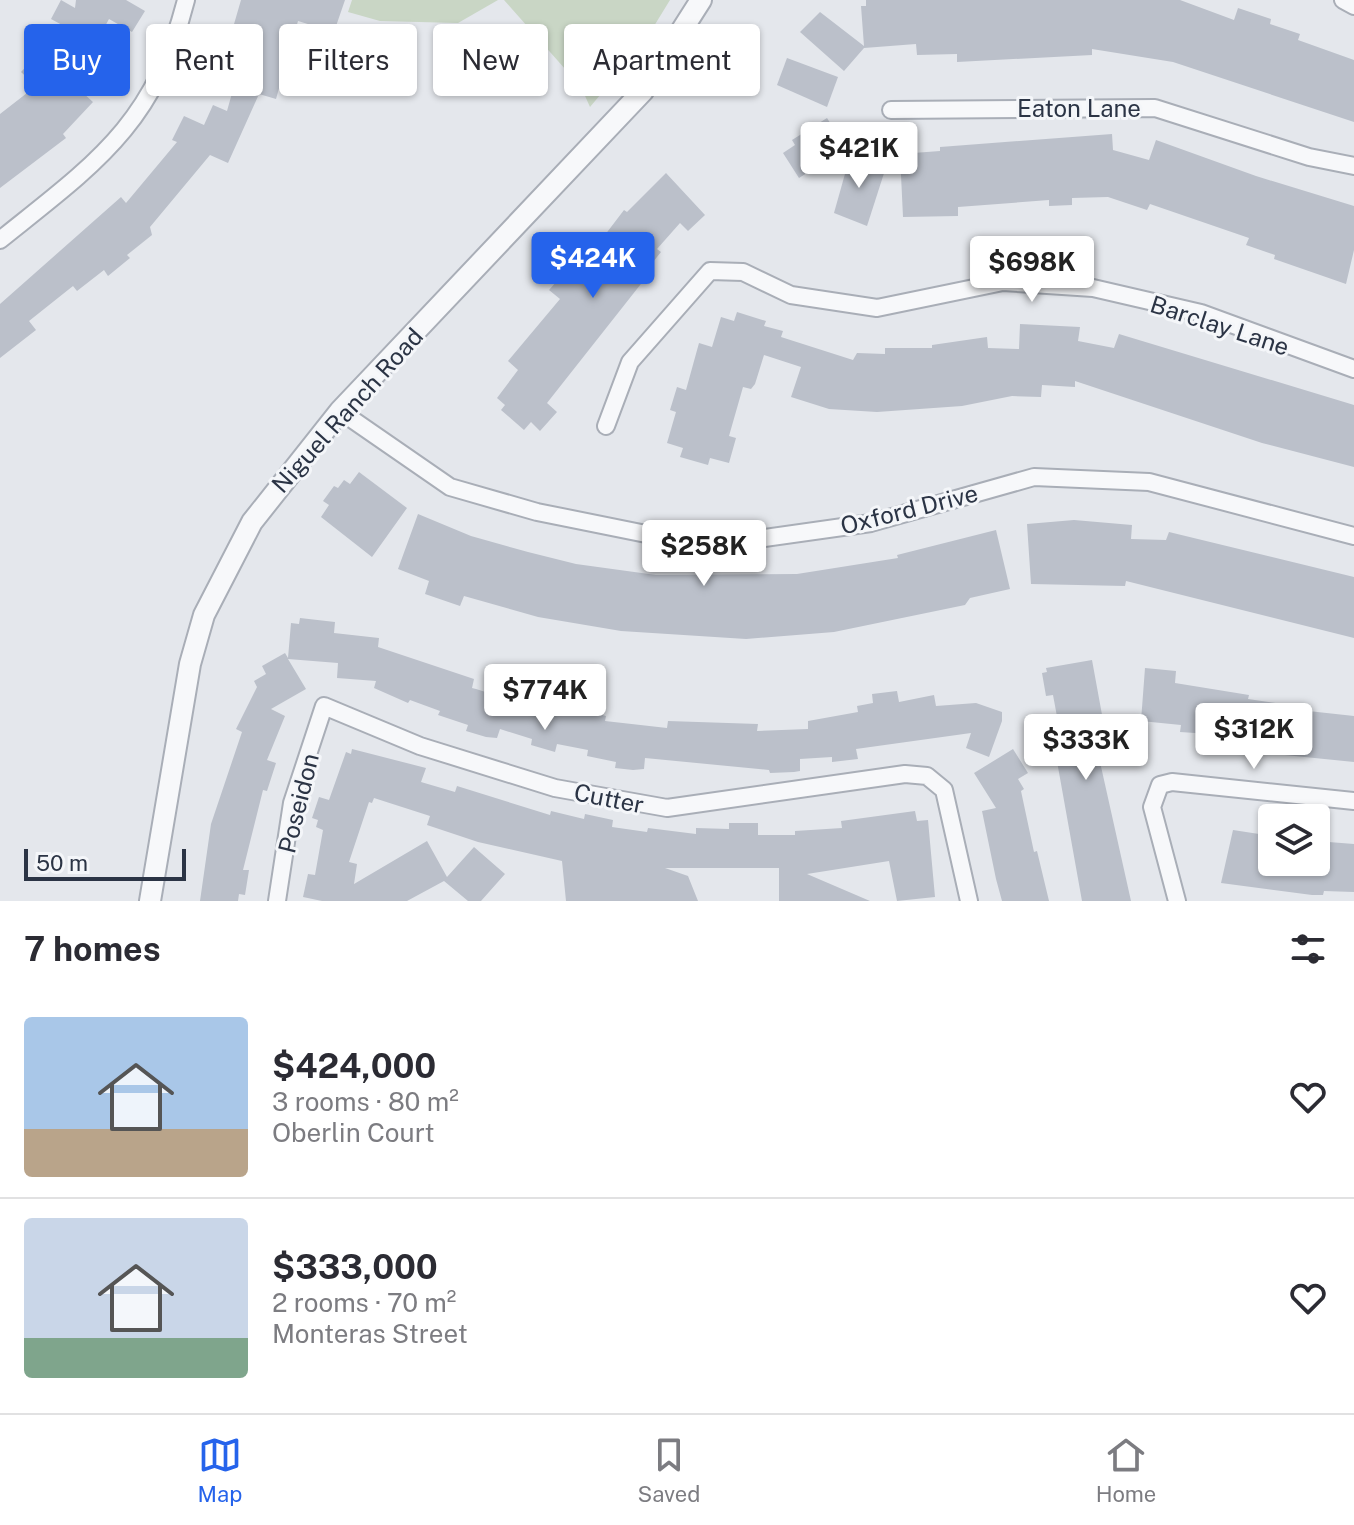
<!DOCTYPE html>
<meta charset="utf-8">
<style>
body{margin:0;font-family:"Public Sans",sans-serif;background:#f2f2f3;color:#2b2b33;height:100vh;display:flex;flex-direction:column;font-size:30px;white-space:nowrap}
*{box-sizing:border-box;margin:0}
p{font-size:26px;color:#7c7c81}
.icon{flex:none;width:44px;height:44px;fill:none;stroke:currentColor;stroke-width:2;stroke-linecap:round;stroke-linejoin:round}
.map{position:relative;height:901px;overflow:hidden}
.side{display:flex;flex-direction:column;background:#fff;flex:1}
.side>*{flex:none}
.guide{position:absolute;left:24px;top:24px;width:800px;height:72px;display:flex;gap:16px}
.fabs{position:absolute;left:1258px;top:804px;display:grid;gap:16px}
.fabs a{display:grid;place-items:center;width:72px;height:72px;border-radius:8px;background:#fff;box-shadow:0 2px 6px #0004;font-size:40px}
.scale{position:absolute;left:24px;bottom:20px;width:162px;box-sizing:border-box;padding-left:8px;border:4px solid #2b3445;border-top:0;font-size:22px;line-height:28px;white-space:nowrap;color:#2b3445;-webkit-text-stroke:6px #f4f6f9;paint-order:stroke}
.price{position:absolute;translate:-50% -68px;padding:0 18px;border-radius:8px;background:#fff;color:#222;font-size:26px;line-height:52px;filter:drop-shadow(0 2px 4px #0008)}
.price::after{content:'';position:absolute;left:50%;top:48px;width:24px;height:18px;margin-left:-12px;background:inherit;clip-path:polygon(0 0,100% 0,50% 100%)}
.price.current{background:#2563eb;color:#fff}
ul{padding:0;list-style:none}
li{display:flex;align-items:center;gap:24px;height:200px;padding:0 24px}
li+li{border-top:2px solid #e1e1e2}
li span{display:grid;place-items:center;flex:none;width:224px;height:160px;border-radius:8px;color:#555}
li>.icon{margin-inline-start:auto}
span .icon{width:96px;height:96px;fill:#fffc;stroke-width:1}
li b{font-size:34px}
h2{display:flex;justify-content:space-between;align-items:center;height:96px;padding:0 24px;font-size:34px}
.chip{padding:0 28px;border-radius:8px;background:#fff;box-shadow:0 2px 6px #0004;font-size:28px;line-height:72px}
.chip.current{background:#2563eb;color:#fff}
.menu{display:flex;justify-content:space-around;align-items:center;height:112px;border-top:2px solid #e1e1e2;background:#fff;font-size:22px;color:#7c7c81}
.menu a{display:grid;justify-items:center;gap:4px}
.menu .current{color:#2563eb}
.map>svg:first-child{display:block}
.green{fill:#c9d6c5}
.building{fill:#bbc0ca}
.lines{fill:none;stroke-linecap:round;stroke-linejoin:round}
.minor-casing{stroke:#a9aeb7;stroke-width:20}
.tertiary-casing{stroke:#a9aeb7;stroke-width:24}
.minor{stroke:#f7f8fa;stroke-width:16}
.tertiary{stroke:#f7f8fa;stroke-width:20}
.labels{text-anchor:middle;dominant-baseline:central;stroke-width:6;stroke-linejoin:round;paint-order:stroke}
.street-label{font-size:24px;fill:#2b3445;stroke:#f4f6f9}
</style>
<div class="map">
<svg width="1354" height="901" viewBox="0 0 1354 901">
<rect width="100%" height="100%" fill="#e4e7ec"/>
<g class="green">
<polygon points="352,0 498,0 458,23 380,21 348,12"/>
<polygon points="504,0 670,0 643,44 590,107 581,87"/>
</g>
<g class="building">
<polygon points="61,0 75,8 76,0 126,0 145,11 132,32 109,19 87,59 91,62 72,83 93,102 63,134 66,138 0,188 0,114 36,86 21,72 64,26 51,19"/>
<polygon points="241,0 345,0 334,32 298,21 276,99 259,94 228,163 210,155 150,227 152,235 127,255 130,258 108,276 104,270 77,291 73,286 29,321 36,330 0,358 0,304 121,197 126,203 177,142 172,140 184,116 204,125 213,105 227,111 241,61 213,53 221,28 232,31"/>
<polygon points="866,0 1180,0 1234,20 1238,8 1271,19 1270,24 1300,34 1298,40 1354,60 1354,122 1173,62 1092,49 1092,55 957,62 957,54 917,55 916,44 864,48 844,71 800,32 820,12 864,46 861,6 866,6"/>
<polygon points="787,58 838,77 827,107 777,85"/>
<polygon points="827,118 846,148 799,178 783,153 795,145 792,140"/>
<polygon points="1112,134 1113,150 1149,160 1156,140 1256,176 1354,206 1354,250 1346,284 1274,259 1275,255 1246,245 1249,238 1150,204 1147,210 1108,197 1072,198 1072,205 1049,206 1049,200 958,207 958,216 903,217 900,154 940,151 940,147"/>
<polygon points="850,156 886,167 867,226 834,213"/>
<polygon points="666,173 705,215 688,231 680,223 657,249 661,252 645,272 648,275 547,403 557,412 540,431 531,422 524,430 501,410 505,405 497,398 518,370 508,361 560,299 549,290 572,264 579,269 624,210 627,212"/>
<polygon points="737,312 766,321 764,326 783,331 781,337 853,360 857,353 885,354 885,348 932,348 932,345 987,337 988,348 1019,349 1020,324 1080,327 1078,341 1114,348 1119,334 1354,405 1354,467 1262,443 1075,381 1075,387 1042,385 1041,397 1012,396 962,406 877,412 829,409 791,397 801,367 764,355 755,384 751,389 743,387 729,436 736,438 729,463 710,458 708,465 680,457 683,448 667,443 676,412 670,410 677,387 686,390 699,343 712,347 721,317 734,321"/>
<polygon points="359,472 407,508 372,557 321,517 329,505 323,501 334,486 338,488 344,480 350,484"/>
<polygon points="418,514 471,536 528,552 576,564 656,575 797,574 898,558 897,555 996,530 1010,589 970,598 965,605 834,632 746,639 621,631 538,617 464,596 460,606 425,594 429,581 398,569"/>
<polygon points="1074,520 1132,525 1131,539 1166,540 1169,532 1354,577 1354,638 1126,581 1125,586 1031,584 1027,524"/>
<polygon points="300,618 335,622 334,633 379,638 378,647 474,679 472,688 476,689 523,704 524,698 537,699 606,716 605,721 667,728 668,721 758,724 757,731 808,729 808,721 858,712 857,706 873,703 872,694 897,691 899,702 934,695 936,706 976,703 1002,712 1002,721 989,757 966,748 971,733 856,749 858,759 832,762 832,757 800,759 800,771 794,772 770,773 769,770 645,758 644,769 633,770 615,768 616,762 587,756 588,750 557,744 555,752 531,745 532,739 500,729 497,738 486,737 466,731 468,725 438,715 440,711 410,700 408,703 374,688 376,681 337,678 338,663 288,659 306,689 271,709 285,716 267,760 276,763 267,791 263,790 243,870 249,870 245,895 239,894 238,901 200,901 211,824 242,732 236,729 257,687 254,681 266,674 262,666 285,653 288,658 291,623 299,624"/>
<polygon points="1092,660 1109,753 1106,754 1108,761 1100,762 1131,901 1082,901 1053,739 1061,738 1053,695 1046,696 1042,673 1047,672 1046,668"/>
<polygon points="1145,668 1176,671 1175,683 1249,695 1248,699 1290,705 1290,709 1354,716 1354,762 1255,752 1223,745 1225,735 1180,732 1181,725 1141,721"/>
<polygon points="352,749 426,768 421,782 455,792 457,786 550,815 551,811 584,819 585,814 613,820 612,827 647,832 648,828 696,834 696,828 729,829 729,823 758,823 758,835 795,835 795,831 842,828 841,821 915,811 917,821 928,820 935,897 897,901 889,861 807,874 870,901 779,901 779,868 665,868 688,876 698,901 566,901 562,861 478,842 427,825 430,816 374,798 372,803 369,802 349,862 357,864 354,884 427,841 447,877 474,847 505,874 481,901 468,901 444,881 407,901 322,901 303,897 308,874 315,875 323,830 316,827 318,820 312,818 319,797 329,800 346,752 351,754"/>
<polygon points="1013,749 1028,773 1018,779 1024,789 1021,791 1034,852 1037,851 1049,901 1002,901 996,879 982,811 996,808 974,773"/>
<polygon points="1233,830 1272,836 1272,862 1316,862 1316,841 1354,844 1354,892 1324,891 1323,895 1312,895 1221,883"/>
</g>
<g class="lines">
<g class="minor-casing">
<g id="minor">
<polyline points="1343,0 1354,6"/>
<polyline points="891,110 1155,108 1309,157 1354,166"/>
<path d="M0 240C96 163 154 125 186 0"/>
<polyline points="340,411 450,487 537,512 661,537 758,539 871,523 1034,477 1149,482 1354,536"/>
<polyline points="606,426 630,362 710,271 743,272 791,295 877,308 1003,282 1093,288 1201,313 1354,369"/>
<polyline points="277,901 292,803 324,706 420,746 555,788 667,808 905,774 927,776 944,790 969,901"/>
<polyline points="1177,901 1152,807 1160,785 1172,782 1354,801"/>
</g>
</g>
<g class="tertiary-casing">
<polyline id="tertiary" points="150,901 190,664 204,615 252,522 340,411 643,91 701,0"/>
</g>
<use href="#minor" class="minor"/>
<use href="#tertiary" class="tertiary"/>
</g>
<g class="labels">
<g class="street-label">
<text x="1079" y="108">Eaton Lane</text>
<text transform="translate(1220 325) rotate(18)">Barclay Lane</text>
<text transform="translate(347 410) rotate(-48)">Niguel Ranch Road</text>
<text transform="translate(909 509) rotate(-14)">Oxford Drive</text>
<text transform="translate(609 798) rotate(11)">Cutter</text>
<text transform="translate(298 803) rotate(-76)">Poseidon</text>
</g>
</g>
</svg>
<div class="fabs">
<a><svg class="icon" aria-label="layers" viewBox="0 0 24 24"><path d="M12 4l9 5-9 5-9-5zM3 14l9 5 9-5"/></svg></a>
</div>
<div class="scale">50 m</div>
<b class="price" style="left:859px;top:190px">$421K</b>
<b class="price current" style="left:593px;top:300px">$424K</b>
<b class="price" style="left:1032px;top:304px">$698K</b>
<b class="price" style="left:704px;top:588px">$258K</b>
<b class="price" style="left:545px;top:732px">$774K</b>
<b class="price" style="left:1254px;top:771px">$312K</b>
<b class="price" style="left:1086px;top:782px">$333K</b>
<div class="guide">
<a class="chip current">Buy</a>
<a class="chip">Rent</a>
<a class="chip">Filters</a>
<a class="chip">New</a>
<a class="chip">Apartment</a>
</div>
</div>
<section class="side">
<h2>7 homes<svg class="icon" aria-label="filters" viewBox="0 0 24 24"><path d="M4 7h16M4 17h16"/><circle cx="9" cy="7" r="2"/><circle cx="15" cy="17" r="2"/></svg></h2>
<ul>
<li><span style="background:linear-gradient(#a9c7e8 70%,#b9a48a 0)"><svg class="icon" aria-label="home" viewBox="0 0 24 24"><path d="M3 11l9-7 9 7M6 9v11h12V9"/></svg></span><div><b>$424,000</b><p>3 rooms · 80 m²</p><p>Oberlin Court</p></div><svg class="icon" aria-label="heart" viewBox="0 0 24 24"><path d="M12 20l-8-8c-3-5 5-10 8-4 3-6 11-1 8 4z"/></svg></li>
<li><span style="background:linear-gradient(#c9d6e8 75%,#7fa58c 0)"><svg class="icon" aria-label="home" viewBox="0 0 24 24"><path d="M3 11l9-7 9 7M6 9v11h12V9"/></svg></span><div><b>$333,000</b><p>2 rooms · 70 m²</p><p>Monteras Street</p></div><svg class="icon" aria-label="heart" viewBox="0 0 24 24"><path d="M12 20l-8-8c-3-5 5-10 8-4 3-6 11-1 8 4z"/></svg></li>
</ul>
</section>
<nav class="menu">
<a class="current"><svg class="icon" aria-label="map" viewBox="0 0 24 24"><path d="M3 6l6-2 6 2 6-2v14l-6 2-6-2-6 2zM9 4v14M15 6v14"/></svg>Map</a>
<a><svg class="icon" aria-label="saved" viewBox="0 0 24 24"><path d="M7 4h10v16l-5-4-5 4z"/></svg>Saved</a>
<a><svg class="icon" aria-label="home" viewBox="0 0 24 24"><path d="M3 11l9-7 9 7M6 9v11h12V9"/></svg>Home</a>
</nav>
